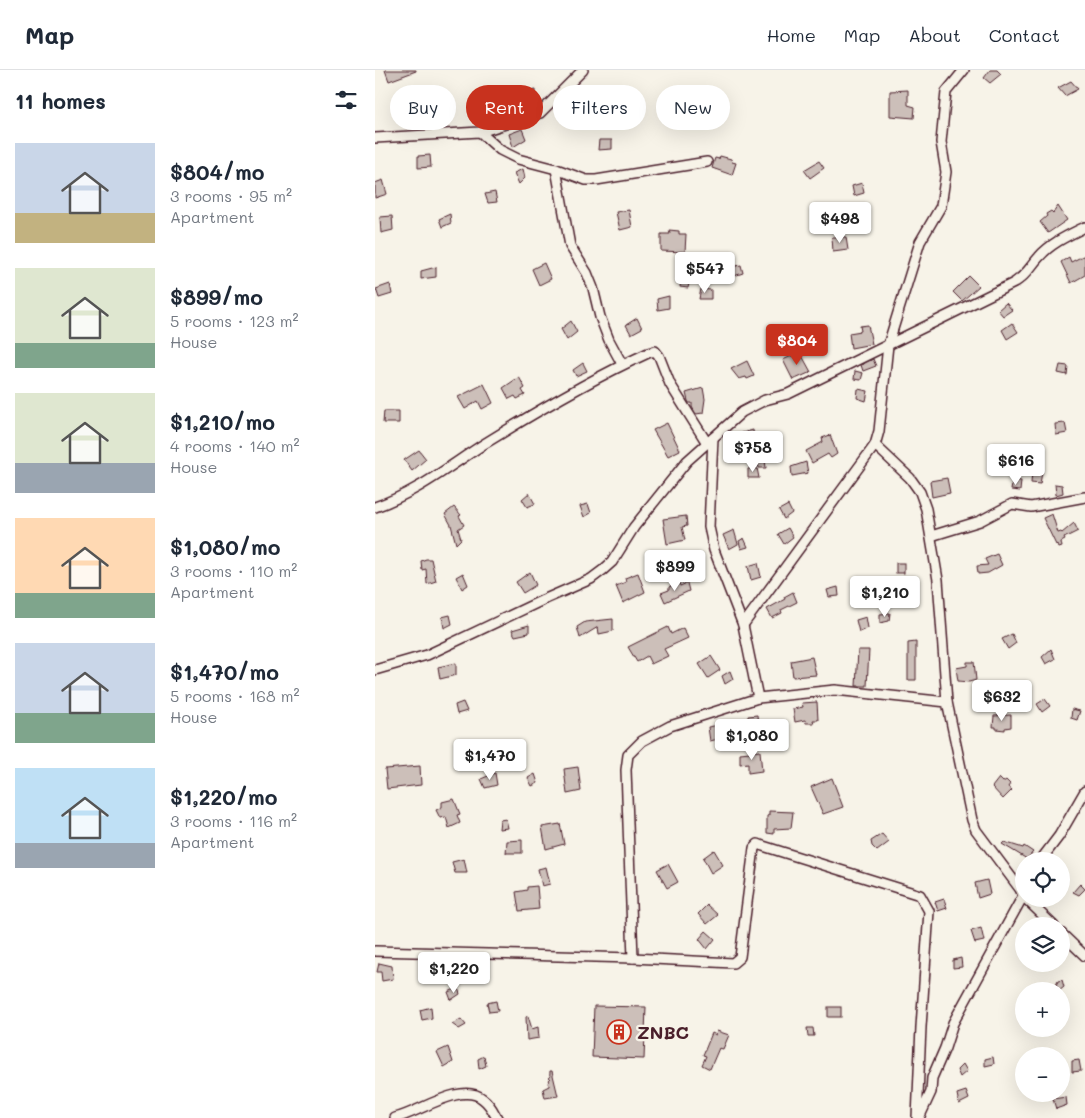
<!DOCTYPE html>
<meta charset="utf-8">
<style>
body{margin:0;font-family:Mali,sans-serif;background:#f6f6f7;color:#1f2937;height:100vh;display:flex;flex-direction:column;font-size:19px;white-space:nowrap}
*{box-sizing:border-box;margin:0}
p{font-size:16px;color:#747a83}
.icon{flex:none;width:28px;height:28px;fill:none;stroke:currentColor;stroke-width:2;stroke-linecap:round;stroke-linejoin:round}
.map{position:relative;flex:1;overflow:hidden}
.panel{display:flex;flex-direction:column;background:#fff;width:375px}
.panel>*{flex:none}
.hud{position:absolute;left:15px;top:15px;width:475px;height:45px;display:flex;gap:10px}
.tools{position:absolute;left:640px;top:782px;display:grid;gap:10px}
.tools a{display:grid;place-items:center;width:55px;height:55px;border-radius:50%;background:#fff;box-shadow:0 5px 20px #0002;font-size:25px}
.price{position:absolute;translate:-50% -42px;padding:0 11px;border-radius:5px;background:#fff;color:#222;font-size:16px;line-height:32px;filter:drop-shadow(0 1px 2px #0008)}
.price::after{content:'';position:absolute;left:50%;top:30px;width:15px;height:11px;margin-left:-8px;background:inherit;clip-path:polygon(0 0,100% 0,50% 100%)}
.price.active{background:#c8321e;color:#fff}
ul{padding:0;list-style:none}
li{display:flex;align-items:center;gap:15px;height:125px;padding:0 15px}
li span{display:grid;place-items:center;flex:none;width:140px;height:100px;border-radius:0px;color:#555}
li>.icon{margin-inline-start:auto}
span .icon{width:60px;height:60px;fill:#fffc;stroke-width:1}
li b{font-size:21px}
h2{display:flex;justify-content:space-between;align-items:center;height:60px;padding:0 15px;font-size:21px}
.pill{padding:0 18px;border-radius:22px;background:#fff;box-shadow:0 5px 20px #0002;font-size:18px;line-height:45px}
.pill.active{background:#c8321e;color:#fff}
header{display:flex;align-items:center;gap:30px;box-sizing:border-box;height:70px;padding:0 25px;background:#fff;border-bottom:1px solid #e0e1e3}
header strong{font-size:24px}
nav{display:flex;gap:28px;margin-inline-start:auto;font-size:18px}
main{display:flex;flex:1;min-height:0}
.map>svg:first-child{display:block}
.building{fill:#ccbfb9;stroke:#4a1f2b}
.lines{fill:none;stroke-linecap:round;stroke-linejoin:round}
.minor-casing{stroke:#4a1f2b;stroke-width:12}
.minor{stroke:#f7f3e8;stroke-width:9}
.labels{text-anchor:middle;dominant-baseline:central;stroke-width:4.5;stroke-linejoin:round;paint-order:stroke}
.poi-label{font-size:18px;font-weight:bold;fill:#4a1f2b;stroke:#f7f3e8;text-anchor:start}
</style>
<header>
<strong>Map</strong>
<nav><a>Home</a><a>Map</a><a>About</a><a>Contact</a></nav>
</header>
<main>
<section class="panel">
<h2>11 homes<svg class="icon" aria-label="filters" viewBox="0 0 24 24"><path d="M4 7h16M4 17h16"/><circle cx="9" cy="7" r="2"/><circle cx="15" cy="17" r="2"/></svg></h2>
<ul>
<li><span style="background:linear-gradient(#c9d6e8 70%,#c2b280 0)"><svg class="icon" aria-label="home" viewBox="0 0 24 24"><path d="M3 11l9-7 9 7M6 9v11h12V9"/></svg></span><div><b>$804/mo</b><p>3 rooms · 95 m²</p><p>Apartment</p></div></li>
<li><span style="background:linear-gradient(#dfe7d0 75%,#7fa58c 0)"><svg class="icon" aria-label="home" viewBox="0 0 24 24"><path d="M3 11l9-7 9 7M6 9v11h12V9"/></svg></span><div><b>$899/mo</b><p>5 rooms · 123 m²</p><p>House</p></div></li>
<li><span style="background:linear-gradient(#dfe7d0 70%,#9aa5b1 0)"><svg class="icon" aria-label="home" viewBox="0 0 24 24"><path d="M3 11l9-7 9 7M6 9v11h12V9"/></svg></span><div><b>$1,210/mo</b><p>4 rooms · 140 m²</p><p>House</p></div></li>
<li><span style="background:linear-gradient(#ffd9b3 75%,#7fa58c 0)"><svg class="icon" aria-label="home" viewBox="0 0 24 24"><path d="M3 11l9-7 9 7M6 9v11h12V9"/></svg></span><div><b>$1,080/mo</b><p>3 rooms · 110 m²</p><p>Apartment</p></div></li>
<li><span style="background:linear-gradient(#c9d6e8 70%,#7fa58c 0)"><svg class="icon" aria-label="home" viewBox="0 0 24 24"><path d="M3 11l9-7 9 7M6 9v11h12V9"/></svg></span><div><b>$1,470/mo</b><p>5 rooms · 168 m²</p><p>House</p></div></li>
<li><span style="background:linear-gradient(#bfe0f5 75%,#9aa5b1 0)"><svg class="icon" aria-label="home" viewBox="0 0 24 24"><path d="M3 11l9-7 9 7M6 9v11h12V9"/></svg></span><div><b>$1,220/mo</b><p>3 rooms · 116 m²</p><p>Apartment</p></div></li>
</ul>
</section>
<div class="map">
<svg width="710" height="1048" viewBox="0 0 710 1048">
<rect width="100%" height="100%" fill="#f7f3e8"/>
<filter id="ink" filterUnits="userSpaceOnUse"><feTurbulence type="fractalNoise" baseFrequency=".02" numOctaves="2"/><feDisplacementMap in="SourceGraphic" scale="10" xChannelSelector="R" yChannelSelector="G"/><feConvolveMatrix kernelMatrix="1 2 1 2 8 2 1 2 1" color-interpolation-filters="sRGB"/></filter>
<g filter="url(#ink)">
<g class="building">
<polygon points="10,0 41,0 41,1 14,11"/>
<polygon points="615,0 622,0 626,4 615,13 609,8"/>
<polygon points="696,11 703,19 690,26 683,18"/>
<polygon points="232,18 235,30 213,40 207,29"/>
<polygon points="160,20 160,30 152,32 150,22"/>
<polygon points="533,20 533,35 540,37 539,48 515,46 515,21"/>
<polygon points="129,24 131,38 116,40 113,28"/>
<polygon points="55,36 56,49 45,51 44,37"/>
<polygon points="147,59 151,69 138,77 134,64"/>
<polygon points="224,70 237,70 237,79 223,80"/>
<polygon points="55,85 56,97 43,98 43,86"/>
<polygon points="345,86 356,89 357,92 361,93 357,105 337,98 340,88 344,89"/>
<polygon points="444,91 449,98 435,108 429,100"/>
<polygon points="148,99 150,108 144,114 139,103"/>
<polygon points="8,110 12,124 0,128 0,113"/>
<polygon points="487,113 489,123 479,126 477,116"/>
<polygon points="120,122 122,132 113,133 110,124"/>
<polygon points="683,136 692,150 673,163 665,152 672,146 671,144 676,141 678,143"/>
<polygon points="254,140 257,157 245,160 241,142"/>
<polygon points="75,144 76,153 67,157 64,149"/>
<polygon points="17,146 18,160 6,163 5,147"/>
<polygon points="294,160 304,161 304,164 311,164 310,182 286,181 286,164 295,164"/>
<polygon points="457,167 471,167 473,180 458,182"/>
<polygon points="710,185 710,205 696,213 686,192 694,187 696,192"/>
<polygon points="169,193 176,209 164,215 157,199"/>
<polygon points="366,195 368,203 359,206 356,197"/>
<polygon points="61,197 61,207 46,209 46,201"/>
<polygon points="594,206 604,216 587,231 578,222"/>
<polygon points="306,208 315,209 313,218 305,217"/>
<polygon points="15,214 17,224 4,228 1,219"/>
<polygon points="326,219 336,220 336,229 324,229"/>
<polygon points="294,226 294,238 283,240 282,229"/>
<polygon points="631,233 637,240 628,246 623,240"/>
<polygon points="262,248 267,258 256,264 251,255"/>
<polygon points="196,251 202,262 192,270 186,259"/>
<polygon points="637,253 643,262 632,269 627,260"/>
<polygon points="493,255 497,274 476,278 474,263 486,261 485,256"/>
<polygon points="425,282 436,302 418,310 408,290"/>
<polygon points="498,289 501,296 488,301 486,295"/>
<polygon points="372,291 379,306 372,309 371,307 364,309 356,299"/>
<polygon points="208,293 212,301 201,306 198,300"/>
<polygon points="685,295 693,296 692,305 683,303"/>
<polygon points="480,301 488,303 486,310 479,309"/>
<polygon points="144,307 150,318 147,320 150,325 142,329 140,326 134,329 128,318"/>
<polygon points="109,314 118,333 107,339 103,331 90,339 83,327"/>
<polygon points="328,318 330,329 328,343 321,344 317,337 317,333 314,333 313,331 311,323"/>
<polygon points="483,319 493,321 491,331 482,328"/>
<polygon points="9,341 24,341 24,353 8,353"/>
<polygon points="292,353 305,380 293,386 278,360"/>
<polygon points="690,353 692,363 681,365 680,354"/>
<polygon points="378,360 379,370 369,372 367,363"/>
<polygon points="455,365 462,384 456,388 453,384 437,393 431,381 448,372 447,368"/>
<polygon points="384,373 385,381 375,386 374,376"/>
<polygon points="631,378 631,389 619,390 620,380"/>
<polygon points="44,380 51,389 37,401 29,390"/>
<polygon points="390,390 391,398 384,398 382,391"/>
<polygon points="431,392 433,403 417,406 416,397"/>
<polygon points="378,398 382,398 384,408 373,408 373,399"/>
<polygon points="657,402 667,402 665,414 656,413"/>
<polygon points="572,408 575,423 557,427 555,411"/>
<polygon points="638,410 646,411 645,421 636,420"/>
<polygon points="680,414 687,415 688,423 681,425"/>
<polygon points="154,423 160,434 152,437 147,429"/>
<polygon points="213,434 216,443 209,447 205,436"/>
<polygon points="413,435 417,443 409,449 404,440"/>
<polygon points="79,437 86,445 84,446 89,455 83,459 86,469 81,474 76,455 70,444"/>
<polygon points="677,444 683,463 686,462 687,463 699,453 703,461 689,468 690,470 686,472 687,477 684,478 682,474 681,475 668,448"/>
<polygon points="311,446 312,456 307,457 310,470 292,474 288,449"/>
<polygon points="413,458 418,467 409,474 403,464"/>
<polygon points="359,460 363,474 354,479 348,465"/>
<polygon points="369,468 373,477 366,479 364,471"/>
<polygon points="622,484 627,495 613,503 603,504 602,496 613,495 610,489"/>
<polygon points="51,489 56,489 61,511 52,514 51,499 47,500 46,491"/>
<polygon points="383,493 386,507 376,510 373,496"/>
<rect x="521" y="493" width="8" height="10"/>
<polygon points="155,502 161,515 148,523 141,512"/>
<polygon points="88,503 93,515 87,519 81,507"/>
<polygon points="263,503 270,522 248,533 241,516 251,512 250,508"/>
<polygon points="304,512 305,516 312,513 314,521 290,532 286,523 294,520 294,517"/>
<polygon points="463,517 464,526 454,527 452,520"/>
<polygon points="418,522 422,532 406,540 407,543 397,548 392,539 410,529 409,527"/>
<polygon points="515,543 514,551 505,553 505,544"/>
<polygon points="75,545 77,554 69,558 67,547"/>
<polygon points="491,547 493,558 484,562 481,550"/>
<polygon points="238,549 238,561 224,564 223,557 205,568 202,557 210,552"/>
<polygon points="154,555 154,563 140,566 137,560"/>
<polygon points="293,557 296,564 308,558 313,568 289,579 293,586 276,594 272,586 262,592 253,577"/>
<polygon points="637,564 641,573 633,579 627,569"/>
<polygon points="541,572 541,610 533,610 533,573"/>
<polygon points="676,579 680,589 671,594 667,587"/>
<polygon points="483,580 494,580 492,616 481,616"/>
<polygon points="336,586 345,600 333,608 324,594"/>
<polygon points="437,587 441,605 418,607 416,591"/>
<polygon points="592,592 599,592 601,610 594,612 583,611 581,598 592,596"/>
<polygon points="81,593 81,605 65,609 63,597"/>
<polygon points="355,601 358,609 350,614 347,606"/>
<polygon points="670,629 675,636 667,642 662,634"/>
<polygon points="88,632 92,641 82,644 80,635"/>
<polygon points="442,632 443,650 438,650 439,653 431,653 430,650 420,652 418,639 428,637 427,633"/>
<polygon points="697,639 705,641 702,650 696,648"/>
<polygon points="382,645 384,662 365,666 365,664 335,671 333,657 373,650 373,646"/>
<polygon points="636,645 636,657 630,658 630,660 621,659 621,657 618,657 619,646"/>
<polygon points="385,681 387,701 373,703 373,693 365,694 365,683"/>
<polygon points="45,696 46,715 12,719 10,699"/>
<polygon points="203,697 206,721 192,724 189,699"/>
<polygon points="120,703 122,715 110,718 106,709"/>
<polygon points="160,704 163,713 157,716 153,708"/>
<polygon points="457,708 468,737 448,744 436,717"/>
<polygon points="624,708 628,712 631,710 635,714 633,717 637,720 628,729 617,717"/>
<polygon points="79,729 85,744 82,745 85,753 74,758 71,747 65,748 61,740 67,737 67,732"/>
<polygon points="394,741 418,742 416,758 399,759 399,764 392,763 392,746 394,745"/>
<polygon points="131,749 133,758 124,759 125,750"/>
<polygon points="185,754 189,774 171,779 167,757"/>
<polygon points="507,764 514,772 502,781 497,776 496,771"/>
<polygon points="147,770 147,783 131,783 132,771"/>
<polygon points="629,772 648,778 649,776 658,782 652,789 627,774"/>
<polygon points="339,780 348,795 336,803 328,788"/>
<polygon points="89,789 92,803 80,803 77,792"/>
<polygon points="293,794 303,812 292,818 282,800"/>
<polygon points="171,797 175,814 167,816 163,799"/>
<polygon points="612,810 615,824 603,828 600,813"/>
<polygon points="705,814 710,819 704,825 698,822"/>
<polygon points="162,816 164,839 144,841 141,822 152,820 152,817"/>
<polygon points="569,829 572,838 563,841 560,832"/>
<polygon points="332,835 343,845 332,854 323,844"/>
<polygon points="606,858 609,871 600,873 596,861"/>
<polygon points="331,861 340,869 332,879 324,869"/>
<polygon points="586,888 587,897 578,898 578,890"/>
<polygon points="4,893 17,896 18,909 7,911 6,902 2,902"/>
<polygon points="687,910 689,917 684,921 681,915 683,911"/>
<polygon points="83,918 85,924 76,930 73,922"/>
<polygon points="121,931 123,941 114,942 112,933"/>
<polygon points="219,936 271,937 269,989 217,987"/>
<polygon points="56,937 57,948 47,950 45,940"/>
<rect x="453" y="937" width="13" height="10"/>
<polygon points="153,946 157,959 163,957 164,968 152,970 151,947"/>
<polygon points="86,949 91,955 84,959 77,954"/>
<polygon points="432,958 438,958 439,966 433,966"/>
<polygon points="342,961 354,965 348,979 344,978 335,999 327,995 331,986 328,985 337,963 341,965"/>
<polygon points="73,977 78,992 69,997 62,982"/>
<polygon points="109,986 111,996 104,999 103,989"/>
<polygon points="618,987 619,994 610,996 610,989"/>
<polygon points="704,990 706,1001 697,1002 697,991"/>
<polygon points="588,994 592,1001 585,1007 582,1000"/>
<polygon points="175,1001 177,1001 183,1026 170,1028 168,1019 174,1016"/>
<polygon points="591,1021 594,1029 584,1034 582,1024"/>
<polygon points="691,1027 692,1035 681,1039 678,1029"/>
</g>
<g class="lines">
<g class="minor-casing">
<g id="minor">
<polyline points="105,62 165,43 208,0"/>
<polyline points="0,68 105,62 125,80 143,89 181,99 211,110 221,110 332,92"/>
<polyline points="181,99 195,176 212,203 218,218 225,247 234,270 247,294"/>
<polyline points="338,368 334,457 339,480 368,555 383,628"/>
<polyline points="500,375 535,408 545,422 551,439 563,510 572,632"/>
<path d="M0 437C41 423 73 397 109 374 162 341 216 309 273 283L280 281 284 286 295 314 332 373"/>
<polyline points="556,466 605,451 637,434 656,437 710,427"/>
<polyline points="368,555 500,375 504,361 513,275 545,172 566,136 571,102 566,72 571,22 589,0"/>
<path d="M0 600 52 585 168 530 216 509 228 500 237 492 259 457 312 391 367 342 390 330 413 324 639 213C653 204 654 198 664 187 676 173 694 165 710 157"/>
<polyline points="665,791 684,766 710,721"/>
<polyline points="651,829 679,856"/>
<polyline points="686,863 710,886"/>
<polyline points="0,881 258,888 358,893 365,887 379,778 383,774 388,776 545,825 554,841 546,957 542,1048"/>
<polyline points="258,888 251,700 253,685 267,671 295,656 383,628 460,620 572,632 597,750 601,760 645,819 649,827"/>
<path d="M20 1048C44 1043 86 1011 108 1029 115 1034 118 1041 122 1048"/>
<polyline points="544,1048 556,1022 557,1008 570,978 578,953 648,826"/>
</g>
</g>
<use href="#minor" class="minor"/>
</g>
</g>
<defs>
<g id="building-ring" transform="scale(1.25)"><circle r="9.5" fill="#f7f3e8" stroke="#c8321e" stroke-width="1.5"/><path d="M-4-6H4V6H1V3H-1V6H-4ZM-2.5-4.3h1.7v1.8h-1.7ZM.8-4.3h1.7v1.8H.8ZM-2.5-1h1.7V.8h-1.7ZM.8-1h1.7V.8H.8Z" fill="#c8321e"/></g>
</defs>
<g fill-rule="evenodd">
<use href="#building-ring" x="244" y="962"/>
</g>
<g class="labels">
<g class="poi-label">
<text x="262" y="962">ZNBC</text>
</g>
</g>
</svg>
<div class="tools">
<a><svg class="icon" aria-label="locate" viewBox="0 0 24 24"><circle cx="12" cy="12" r="6"/><path d="M12 2v4M12 18v4M2 12h4M18 12h4"/></svg></a>
<a><svg class="icon" aria-label="layers" viewBox="0 0 24 24"><path d="M12 4l9 5-9 5-9-5zM3 14l9 5 9-5"/></svg></a>
<a>+</a>
<a>−</a>
</div>
<b class="price" style="left:465px;top:174px">$498</b>
<b class="price" style="left:330px;top:224px">$547</b>
<b class="price active" style="left:422px;top:296px">$804</b>
<b class="price" style="left:378px;top:403px">$758</b>
<b class="price" style="left:641px;top:416px">$616</b>
<b class="price" style="left:300px;top:522px">$899</b>
<b class="price" style="left:510px;top:548px">$1,210</b>
<b class="price" style="left:627px;top:652px">$632</b>
<b class="price" style="left:377px;top:691px">$1,080</b>
<b class="price" style="left:115px;top:711px">$1,470</b>
<b class="price" style="left:79px;top:924px">$1,220</b>
<div class="hud">
<a class="pill">Buy</a>
<a class="pill active">Rent</a>
<a class="pill">Filters</a>
<a class="pill">New</a>
</div>
</div>
</main>
